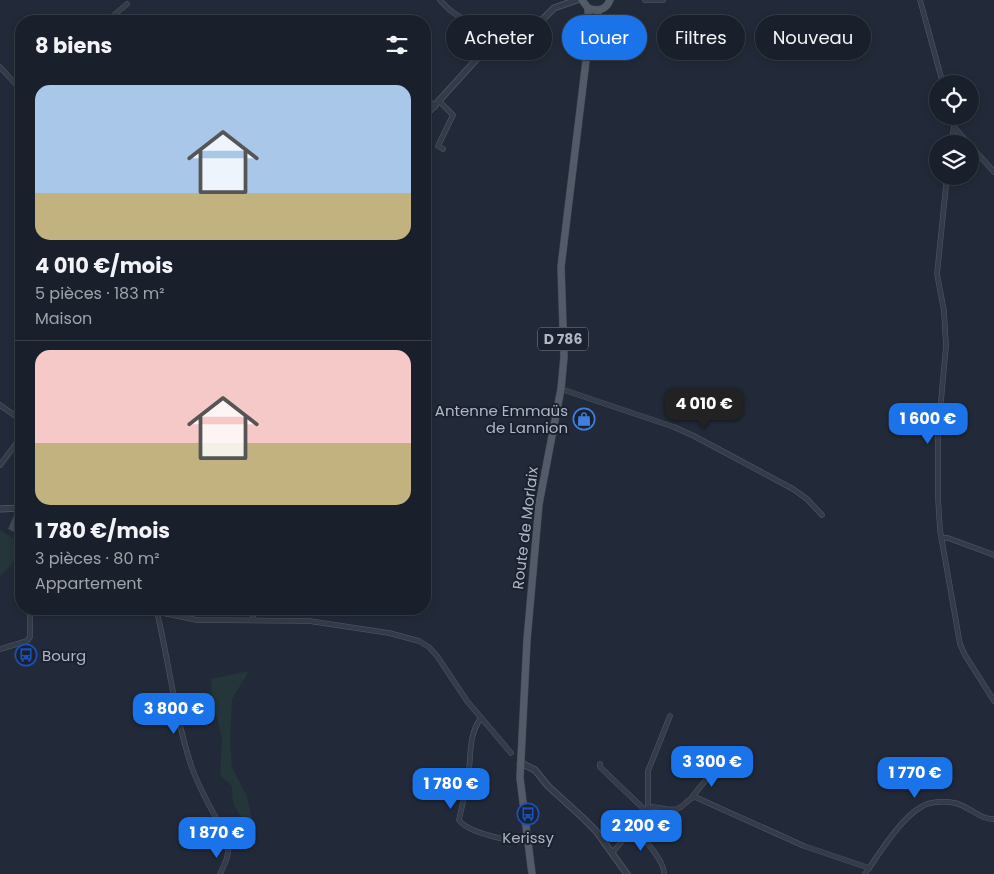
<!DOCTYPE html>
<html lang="fr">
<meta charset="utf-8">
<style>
body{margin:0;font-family:Poppins,sans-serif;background:#272d37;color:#f1f3f6;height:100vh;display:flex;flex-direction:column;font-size:19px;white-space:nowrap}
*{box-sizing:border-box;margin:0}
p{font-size:16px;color:#9fa3a9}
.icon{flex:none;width:28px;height:28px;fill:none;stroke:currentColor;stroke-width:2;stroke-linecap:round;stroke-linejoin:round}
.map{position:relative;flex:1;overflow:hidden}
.side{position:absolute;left:15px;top:15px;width:416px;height:600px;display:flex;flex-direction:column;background:#1a202b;border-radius:20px;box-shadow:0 2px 8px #0003,0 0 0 1px #383e47}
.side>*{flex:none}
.hud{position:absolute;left:446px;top:15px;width:472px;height:45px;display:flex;gap:10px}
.fabs{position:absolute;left:929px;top:75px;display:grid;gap:10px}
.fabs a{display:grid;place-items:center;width:50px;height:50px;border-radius:50%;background:#1a202b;box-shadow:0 2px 8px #0003,0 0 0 1px #383e47;font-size:25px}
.price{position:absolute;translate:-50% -42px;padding:0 11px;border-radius:10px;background:#1a73e8;color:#fff;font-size:16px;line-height:32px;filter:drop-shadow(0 1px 2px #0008)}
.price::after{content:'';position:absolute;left:50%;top:30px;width:15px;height:11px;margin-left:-8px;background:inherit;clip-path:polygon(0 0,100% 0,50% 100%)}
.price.current{background:#222;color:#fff}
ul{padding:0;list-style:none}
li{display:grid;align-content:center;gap:10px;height:265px;padding:0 20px}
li+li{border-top:1px solid #383e47}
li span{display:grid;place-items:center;height:155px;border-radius:15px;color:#555}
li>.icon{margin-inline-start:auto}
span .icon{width:90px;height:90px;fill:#fffc;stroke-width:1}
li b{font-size:21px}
h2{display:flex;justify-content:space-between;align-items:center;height:60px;padding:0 20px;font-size:21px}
.tag{padding:0 18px;border-radius:22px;background:#1a202b;box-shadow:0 2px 8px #0003,0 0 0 1px #383e47;font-size:18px;line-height:45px}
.tag.current{background:#1a73e8;color:#fff}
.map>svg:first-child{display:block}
.green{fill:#24363a}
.building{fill:#41495b}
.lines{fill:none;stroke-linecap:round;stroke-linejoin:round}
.minor-casing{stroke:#535967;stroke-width:5.5}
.tertiary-casing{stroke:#535967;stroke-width:7}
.primary-casing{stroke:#3f4553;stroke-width:8}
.minor{stroke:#353c49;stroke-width:4.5}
.tertiary{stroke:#353c49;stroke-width:5.5}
.primary{stroke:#535b69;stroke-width:7}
.labels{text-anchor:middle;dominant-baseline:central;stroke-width:4;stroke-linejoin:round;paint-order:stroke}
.shield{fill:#1b212e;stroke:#838998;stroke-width:1}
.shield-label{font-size:14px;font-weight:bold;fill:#b0b6c6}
.poi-label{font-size:15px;fill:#b0b6c6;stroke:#1b212e;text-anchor:end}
.street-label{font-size:15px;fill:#b0b6c6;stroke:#1b212e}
</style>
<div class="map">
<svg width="994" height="874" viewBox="0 0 994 874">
<rect width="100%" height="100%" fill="#222a39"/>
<g class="green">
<polygon points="0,530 21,543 21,555 0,576"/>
<polygon points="249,671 232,699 230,743 232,768 247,797 256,837 250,842 243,820 233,803 232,786 220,775 222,738 212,698 211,679"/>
</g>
<polygon class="building" points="15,513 21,513 21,524 16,533 8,529"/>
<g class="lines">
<g class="minor-casing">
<g id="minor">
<path d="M440 0C456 20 475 24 499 28L505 40"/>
<polyline points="645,0 663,0"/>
<polyline points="920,0 943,84"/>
<polyline points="107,21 127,4"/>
<polyline points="0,67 21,90"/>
<polyline points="425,97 435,107"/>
<polyline points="440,102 453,115 438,146 443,149"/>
<polyline points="954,127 969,144"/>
<polyline points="951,144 954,127 952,116"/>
<polyline points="970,145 994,172"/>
<polyline points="947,176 937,274 944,311 946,346 938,434 938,498 940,530 960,644 965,655 994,701"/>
<polyline points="561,389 674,427 694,436 793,489 807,499 822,515"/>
<polyline points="0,405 21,420"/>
<polyline points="0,465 21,437"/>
<polyline points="942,538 948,538 994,555"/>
<polyline points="143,609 197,620 309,621 389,633 419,641 429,647 437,656 467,701 511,753"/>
<polyline points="251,609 254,620"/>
<path d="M157 612C169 663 175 716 191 765 200 792 215 815 228 840 230 853 226 862 220 874"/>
<polyline points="0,649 27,641 30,637 30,609"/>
<path d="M481 718C469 734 471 752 469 770 468 787 462 804 459 820 468 833 511 842 528 842"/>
<polyline points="600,764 600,767 646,811"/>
<polyline points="692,797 719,764 729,768"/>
<polyline points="648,809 648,771 670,716"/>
<path d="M634 827C642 837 665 861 664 874"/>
<path d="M612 853 651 807C660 806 671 813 679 808 686 805 688 798 695 797L804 846 869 868"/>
<path d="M865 874C879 854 901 818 921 807 930 801 945 801 955 803 969 806 980 820 994 819"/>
</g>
</g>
<g class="tertiary-casing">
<g id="tertiary">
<polyline points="425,116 485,50 495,44 529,33 554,8 577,0"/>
<polyline points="0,509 21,508"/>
<polyline points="520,764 523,764 535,770 548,786 583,818 596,831 627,874"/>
</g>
</g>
<g class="primary-casing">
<g id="primary">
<path d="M582 0 588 8C598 12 606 10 610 0"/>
<polyline points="591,31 599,10"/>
<polyline points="532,874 520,778 527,640 539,504 561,389 564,357 561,267 589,36 588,8"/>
</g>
</g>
<use href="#minor" class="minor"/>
<use href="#tertiary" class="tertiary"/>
<use href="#primary" class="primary"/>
</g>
<defs>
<g id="shop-ring" transform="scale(1.125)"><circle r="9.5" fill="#1b212e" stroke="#3f7fe0" stroke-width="1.5"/><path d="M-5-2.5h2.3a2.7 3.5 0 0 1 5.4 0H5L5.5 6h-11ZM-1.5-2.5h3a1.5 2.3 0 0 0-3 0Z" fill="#3f7fe0"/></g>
<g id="bus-ring" transform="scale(1.125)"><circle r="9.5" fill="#1b212e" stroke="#1a4fb4" stroke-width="1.5"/><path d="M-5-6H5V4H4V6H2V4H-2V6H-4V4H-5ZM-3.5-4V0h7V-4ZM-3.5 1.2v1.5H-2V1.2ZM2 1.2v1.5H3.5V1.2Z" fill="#1a4fb4"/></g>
</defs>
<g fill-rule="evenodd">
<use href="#shop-ring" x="584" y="419"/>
<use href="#bus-ring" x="26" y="655"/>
<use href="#bus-ring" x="528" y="814"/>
</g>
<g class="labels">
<rect class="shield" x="538" y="327.5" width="50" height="23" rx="4"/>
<g class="shield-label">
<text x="563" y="339">D 786</text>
</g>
<g class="poi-label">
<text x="568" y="410">Antenne Emmaüs<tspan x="568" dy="17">de Lannion</tspan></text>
<text x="42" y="655" text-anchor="start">Bourg</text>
<text x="528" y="837" text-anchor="middle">Kerissy</text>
</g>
<g class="street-label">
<text transform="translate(525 528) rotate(-83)">Route de Morlaix</text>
</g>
</g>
</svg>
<div class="fabs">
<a><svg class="icon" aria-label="locate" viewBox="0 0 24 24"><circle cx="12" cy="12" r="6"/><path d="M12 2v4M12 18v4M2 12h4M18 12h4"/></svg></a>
<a><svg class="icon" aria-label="layers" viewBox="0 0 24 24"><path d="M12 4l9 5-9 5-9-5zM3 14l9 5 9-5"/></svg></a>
</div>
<b class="price current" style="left:704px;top:430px">4 010 €</b>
<b class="price" style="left:928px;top:445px">1 600 €</b>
<b class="price" style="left:174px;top:735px">3 800 €</b>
<b class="price" style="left:712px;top:788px">3 300 €</b>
<b class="price" style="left:915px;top:799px">1 770 €</b>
<b class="price" style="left:451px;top:810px">1 780 €</b>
<b class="price" style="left:641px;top:852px">2 200 €</b>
<b class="price" style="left:217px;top:859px">1 870 €</b>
<div class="hud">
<a class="tag">Acheter</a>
<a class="tag current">Louer</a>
<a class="tag">Filtres</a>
<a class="tag">Nouveau</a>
</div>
<section class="side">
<h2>8 biens<svg class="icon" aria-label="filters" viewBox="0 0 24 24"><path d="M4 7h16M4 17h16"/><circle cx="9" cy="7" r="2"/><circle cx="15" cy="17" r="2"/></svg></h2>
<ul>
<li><span style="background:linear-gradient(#a9c7e8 70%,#c2b280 0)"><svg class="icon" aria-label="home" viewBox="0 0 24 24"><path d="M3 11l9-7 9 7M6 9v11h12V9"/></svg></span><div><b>4 010 €/mois</b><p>5 pièces · 183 m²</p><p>Maison</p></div></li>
<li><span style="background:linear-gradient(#f6c9c9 60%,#c2b280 0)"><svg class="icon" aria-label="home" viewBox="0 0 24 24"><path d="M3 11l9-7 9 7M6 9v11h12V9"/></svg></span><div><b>1 780 €/mois</b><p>3 pièces · 80 m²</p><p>Appartement</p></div></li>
</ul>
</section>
</div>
